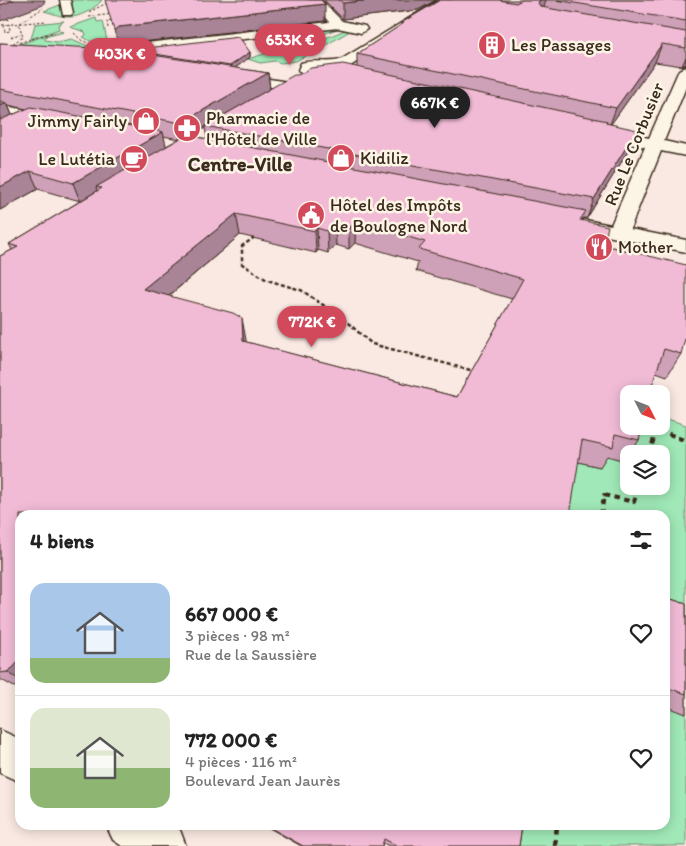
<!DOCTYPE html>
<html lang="fr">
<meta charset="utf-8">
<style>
body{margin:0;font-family:Itim,sans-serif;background:#f6f6f6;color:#222;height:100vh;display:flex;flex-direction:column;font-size:19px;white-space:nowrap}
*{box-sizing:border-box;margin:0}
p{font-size:16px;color:#767676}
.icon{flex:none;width:28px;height:28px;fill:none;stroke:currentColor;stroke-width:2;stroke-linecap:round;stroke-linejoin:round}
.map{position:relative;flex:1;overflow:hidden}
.panel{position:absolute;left:15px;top:510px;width:655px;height:320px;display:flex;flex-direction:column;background:#fff;border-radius:15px;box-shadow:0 2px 12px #0003}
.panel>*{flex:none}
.needle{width:32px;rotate:132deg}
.buttons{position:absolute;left:620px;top:385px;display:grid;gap:10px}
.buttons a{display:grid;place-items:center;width:50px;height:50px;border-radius:10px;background:#fff;box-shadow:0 2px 12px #0003;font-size:25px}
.price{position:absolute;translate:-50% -42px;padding:0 11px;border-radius:18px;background:#d1495b;color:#fff;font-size:16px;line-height:32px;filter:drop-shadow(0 1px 2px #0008)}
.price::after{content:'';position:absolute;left:50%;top:30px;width:15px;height:11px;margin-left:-8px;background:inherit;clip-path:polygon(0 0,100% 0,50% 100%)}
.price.on{background:#222;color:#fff}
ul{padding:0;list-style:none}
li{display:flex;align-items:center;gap:15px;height:125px;padding:0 15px}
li+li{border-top:1px solid #e0e0e0}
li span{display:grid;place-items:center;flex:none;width:140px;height:100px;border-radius:15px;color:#555}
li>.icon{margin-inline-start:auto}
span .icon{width:60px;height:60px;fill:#fffc;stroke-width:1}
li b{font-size:21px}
h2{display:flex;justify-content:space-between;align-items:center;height:60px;padding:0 15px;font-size:21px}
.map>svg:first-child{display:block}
.green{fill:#a0e8b7;stroke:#6e896a;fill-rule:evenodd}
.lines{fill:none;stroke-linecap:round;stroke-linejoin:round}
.minor-casing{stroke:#3b2a1e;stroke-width:3}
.path-far3{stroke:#3b2a1e;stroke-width:1;stroke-dasharray:2.5 2;stroke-linecap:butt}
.path-far2{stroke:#3b2a1e;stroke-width:2.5;stroke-dasharray:4 2.5;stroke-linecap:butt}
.path-far1{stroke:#3b2a1e;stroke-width:4;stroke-dasharray:5.5 4.5;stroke-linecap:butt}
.path{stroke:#3b2a1e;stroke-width:4.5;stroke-dasharray:7 5.5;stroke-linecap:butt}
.minor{fill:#fcf5e5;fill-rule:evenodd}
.wall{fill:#cfa1b8;stroke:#3b2a1e;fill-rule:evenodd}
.shaded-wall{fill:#a98396;stroke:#3b2a1e}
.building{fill:#f1bbd6;stroke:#3b2a1e;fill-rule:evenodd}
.labels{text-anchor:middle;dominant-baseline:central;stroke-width:5;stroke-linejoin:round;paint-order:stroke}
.far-poi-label{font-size:18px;fill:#3b2a1e;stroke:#fcf5e5;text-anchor:start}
.far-street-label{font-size:18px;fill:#3b2a1e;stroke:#fcf5e5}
.far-quarter-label{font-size:20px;font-weight:bold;fill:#3b2a1e;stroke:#fcf5e5}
</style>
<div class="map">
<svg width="686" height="846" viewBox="0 0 686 846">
<rect width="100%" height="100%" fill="#fae9e2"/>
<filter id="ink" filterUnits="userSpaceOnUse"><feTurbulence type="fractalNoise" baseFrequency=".02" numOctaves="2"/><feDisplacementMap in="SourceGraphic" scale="10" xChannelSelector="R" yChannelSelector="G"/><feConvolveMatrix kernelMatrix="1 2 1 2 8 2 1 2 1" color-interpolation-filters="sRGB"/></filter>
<g filter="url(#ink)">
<g class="green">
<path d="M72 0H102C96 8 79 18 69 17 61 17 52 13 44 11L60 5 62 14 73 13Z"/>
<path d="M96 18 97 22 103 21 108 46C99 48 91 41 83 37L86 35 85 32 70 27Z"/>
<polygon points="64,21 58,25 59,29 31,39 35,24"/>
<polygon points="330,27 337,29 315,37 287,38 272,42 249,37"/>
<polygon points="345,30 350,31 314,52 287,46 296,43 316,42"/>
<polygon points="59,31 64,32 45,37 45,40 57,42 72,39 99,51 14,46"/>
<polygon points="283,48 309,54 296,61 281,63 275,61 260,63 248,59"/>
<path d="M661 417 686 425V846H507L510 825H665V515H562L571 460 600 467 603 455 633 426H661ZM629 454H661V486H629Z"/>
</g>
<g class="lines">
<g class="minor-casing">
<g id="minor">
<polygon points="60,0 70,0 73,13 71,15 63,15"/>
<polygon points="310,0 321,0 342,21 365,26 367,29 361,33 338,28 111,55 105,51 111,47 329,22"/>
<path d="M439 0H452L352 65 331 76 315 78 303 75 298 70 301 63C316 59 331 64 342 59ZM312 69H324L319 70Z"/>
<polygon points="686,66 686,87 664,141 686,146 686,156 661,151 630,229 686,240 686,252 563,227 560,223 563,219 570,217 611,225 645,147 591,135 589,132 591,129 597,127 649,138 679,70"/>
<polygon points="233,73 288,82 293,83 295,86 293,89 288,90 228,80 226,77 228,74"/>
<polygon points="0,105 53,115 59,117 61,120 59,123 53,125 0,115"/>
<polygon points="0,730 20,739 20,782 0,773"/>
<polygon points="106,825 170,825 180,830 186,846 122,846 113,840"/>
</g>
</g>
<g class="path-far3">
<polyline points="89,12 113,0"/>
<polyline points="89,17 113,14"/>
<polyline points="7,19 10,20"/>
<polyline points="2,25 46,21"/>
<polyline points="4,25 5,32 10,31 9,24"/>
<polyline points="108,28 107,21 114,20"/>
<polyline points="74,33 81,40 88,43"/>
<polyline points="11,37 22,33"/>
<polyline points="15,44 54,32"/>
<polyline points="9,46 23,37 19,24 43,8"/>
</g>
<g class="path-far2">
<polyline points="255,237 242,246 242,264 267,280 301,290 341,317 372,344 474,371"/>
<polyline points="649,426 653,428"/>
</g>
<g class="path-far1">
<polyline points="650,426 686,441"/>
<polyline points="649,454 657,429"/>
<polyline points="601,515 604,495 634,502 639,486"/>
</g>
<polyline class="path" points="555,846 557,825"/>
<use href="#minor" class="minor"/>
</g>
<g class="wall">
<polygon points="324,0 436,0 418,10 343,19"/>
<path d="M440 0H686V64L682 66 655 62 611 124 630 148 587 218H583L582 221 604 245 681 354 667 376 656 372 651 387 639 440 630 454H629L625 461 607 456 600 467 578 462 20 515V686L14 687 0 679V256L12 250 9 244 80 201 38 189 0 210V43L130 52V50L250 52V57L235 68 268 73 270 89 298 75 357 67V54L401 25V23ZM8 105 26 109 12 115ZM205 128 207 139 192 136ZM163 136 179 139 166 146ZM240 235 316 253 318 250 328 253 336 245 349 249 355 243 418 262 416 271 512 299 457 397 246 342 169 296Z"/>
<polygon points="665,597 686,604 686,714 665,706"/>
<polygon points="264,825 522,825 519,846 389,846 383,843 382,846 301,846"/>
</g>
<g class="shaded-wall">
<polygon points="14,0 45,0 43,5 0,21 0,5"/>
<polygon points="371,0 436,0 418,10 343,19 343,3"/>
<polygon points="540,0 546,0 542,14 538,3"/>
<polygon points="325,4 325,21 124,44 119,47 114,30 119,27"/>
<polygon points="662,44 655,62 609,127 616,108"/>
<polygon points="250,52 250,57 231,71 230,66"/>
<polygon points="686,57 686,64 682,66"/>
<polygon points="268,73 270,89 205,126 205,128 185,140 181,123"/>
<polygon points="7,103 14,120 0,126 0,106"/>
<polygon points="637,130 630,148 587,218 594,199"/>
<polygon points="163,132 167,150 96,187 97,191 80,201 73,183"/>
<polygon points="30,171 38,189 0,210 0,187"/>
<polygon points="236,214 240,235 151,311 143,289"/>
<polygon points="356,221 355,243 349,249 349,228"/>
<polygon points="335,224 336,245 328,253 327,231"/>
<polygon points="317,228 318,250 316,253 315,231"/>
<polygon points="242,318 246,340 247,363 243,341"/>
<polygon points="20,659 20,680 7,672"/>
</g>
<g class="building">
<polygon points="0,0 14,0 0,5"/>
<polygon points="105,0 321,0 325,4 119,27 114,30"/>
<polygon points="339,0 371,0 343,3"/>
<polygon points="440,0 499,0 516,3 522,0 540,0 538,3 541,7 686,32 686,48 662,44 616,108 357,54 404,23 401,23"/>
<polygon points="556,0 686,0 686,21"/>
<polygon points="239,37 250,52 230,66 130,50"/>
<polygon points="0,43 114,49 268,73 181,123 0,89"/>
<polygon points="343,64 607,121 606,123 637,130 594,199 205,126 294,75 298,75 311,68"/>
<polygon points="0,101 7,103 0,106"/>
<polygon points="31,107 163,132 73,183 30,171 0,187 0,120"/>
<path d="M186 135 586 211 580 220 608 226 604 245 686 265V335L681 354 664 349 649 394H629V426H642L639 440 615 434 613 447 582 440 570 515H20V659L14 667 7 672 0 673V256L18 247 9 244 102 188 96 187ZM236 214 315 231 317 228 327 231 335 224 349 228 356 221 425 242 419 249 523 279 457 397 243 341 242 318 233 313 143 289Z"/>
<polygon points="665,597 686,604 686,694 665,687"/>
<polygon points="265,825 522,825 519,846 398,846 384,839 382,846 303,846"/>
</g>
</g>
<defs>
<g id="building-disc" transform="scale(1.4375)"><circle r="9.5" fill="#d1495b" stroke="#fcf5e5"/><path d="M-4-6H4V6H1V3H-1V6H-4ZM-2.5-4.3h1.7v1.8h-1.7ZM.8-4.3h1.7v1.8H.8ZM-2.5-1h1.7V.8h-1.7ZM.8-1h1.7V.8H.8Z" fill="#fff"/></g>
<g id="shop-disc" transform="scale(1.4375)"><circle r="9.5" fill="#d1495b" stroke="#fcf5e5"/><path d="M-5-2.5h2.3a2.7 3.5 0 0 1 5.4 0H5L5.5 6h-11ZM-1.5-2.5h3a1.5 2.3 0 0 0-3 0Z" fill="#fff"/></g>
<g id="pharmacy-disc" transform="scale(1.4375)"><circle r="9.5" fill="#d1495b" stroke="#fcf5e5"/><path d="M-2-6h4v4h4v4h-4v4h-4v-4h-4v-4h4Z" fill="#fff"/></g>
<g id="cafe-disc" transform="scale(1.4375)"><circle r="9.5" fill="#d1495b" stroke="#fcf5e5"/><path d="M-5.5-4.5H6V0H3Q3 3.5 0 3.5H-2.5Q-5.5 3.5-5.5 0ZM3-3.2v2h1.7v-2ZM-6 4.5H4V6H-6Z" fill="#fff"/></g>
<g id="civic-disc" transform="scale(1.4375)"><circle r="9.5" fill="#d1495b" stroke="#fcf5e5"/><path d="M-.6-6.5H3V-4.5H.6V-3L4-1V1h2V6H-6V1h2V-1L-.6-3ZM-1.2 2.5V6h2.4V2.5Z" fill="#fff"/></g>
<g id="restaurant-disc" transform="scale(1.4375)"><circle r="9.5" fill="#d1495b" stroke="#fcf5e5"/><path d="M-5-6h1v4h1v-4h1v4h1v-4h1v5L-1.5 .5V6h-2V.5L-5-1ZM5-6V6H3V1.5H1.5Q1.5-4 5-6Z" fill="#fff"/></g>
</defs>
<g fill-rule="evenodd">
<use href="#building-disc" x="492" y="45"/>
<use href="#shop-disc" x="146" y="121"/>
<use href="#pharmacy-disc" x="187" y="128"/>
<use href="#shop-disc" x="341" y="158"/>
<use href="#cafe-disc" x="134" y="159"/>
<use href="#civic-disc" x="311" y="215"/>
<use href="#restaurant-disc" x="599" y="247"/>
</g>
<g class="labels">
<g class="far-poi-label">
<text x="511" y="45">Les Passages</text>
<text x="206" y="118">Pharmacie de<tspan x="206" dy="21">l'Hôtel de Ville</tspan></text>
<text x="127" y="121" text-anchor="end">Jimmy Fairly</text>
<text x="360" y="158">Kidiliz</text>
<text x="115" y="159" text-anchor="end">Le Lutétia</text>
<text x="330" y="205">Hôtel des Impôts<tspan x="330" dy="21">de Boulogne Nord</tspan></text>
<text x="618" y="247">Mother</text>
</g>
<g class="far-street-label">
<text transform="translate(634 144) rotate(-68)">Rue Le Corbusier</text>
</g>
<g class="far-quarter-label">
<text x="240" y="164">Centre-Ville</text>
</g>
</g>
</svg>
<div class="buttons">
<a><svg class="needle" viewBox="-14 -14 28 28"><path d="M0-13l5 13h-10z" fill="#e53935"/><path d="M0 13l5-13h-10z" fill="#767676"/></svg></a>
<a><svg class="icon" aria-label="layers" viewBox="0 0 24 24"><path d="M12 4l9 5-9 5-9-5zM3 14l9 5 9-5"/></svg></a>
</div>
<b class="price" style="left:290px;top:66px">653K €</b>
<b class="price" style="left:120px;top:80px">403K €</b>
<b class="price on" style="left:435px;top:129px">667K €</b>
<b class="price" style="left:312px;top:348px">772K €</b>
<section class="panel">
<h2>4 biens<svg class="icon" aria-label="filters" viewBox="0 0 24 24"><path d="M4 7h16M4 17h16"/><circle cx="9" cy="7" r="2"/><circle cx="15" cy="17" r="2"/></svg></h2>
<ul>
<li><span style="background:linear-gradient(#a9c7e8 75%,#8fb573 0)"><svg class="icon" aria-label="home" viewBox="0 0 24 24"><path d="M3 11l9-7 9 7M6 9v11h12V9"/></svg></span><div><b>667 000 €</b><p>3 pièces · 98 m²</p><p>Rue de la Saussière</p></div><svg class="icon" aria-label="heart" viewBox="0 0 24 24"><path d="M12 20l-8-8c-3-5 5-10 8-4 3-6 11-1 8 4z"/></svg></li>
<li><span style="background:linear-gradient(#dfe7d0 60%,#8fb573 0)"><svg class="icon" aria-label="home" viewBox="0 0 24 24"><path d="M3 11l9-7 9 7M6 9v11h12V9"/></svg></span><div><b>772 000 €</b><p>4 pièces · 116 m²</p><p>Boulevard Jean Jaurès</p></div><svg class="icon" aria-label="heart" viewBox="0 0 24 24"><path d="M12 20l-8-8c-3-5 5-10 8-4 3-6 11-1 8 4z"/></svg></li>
</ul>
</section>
</div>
